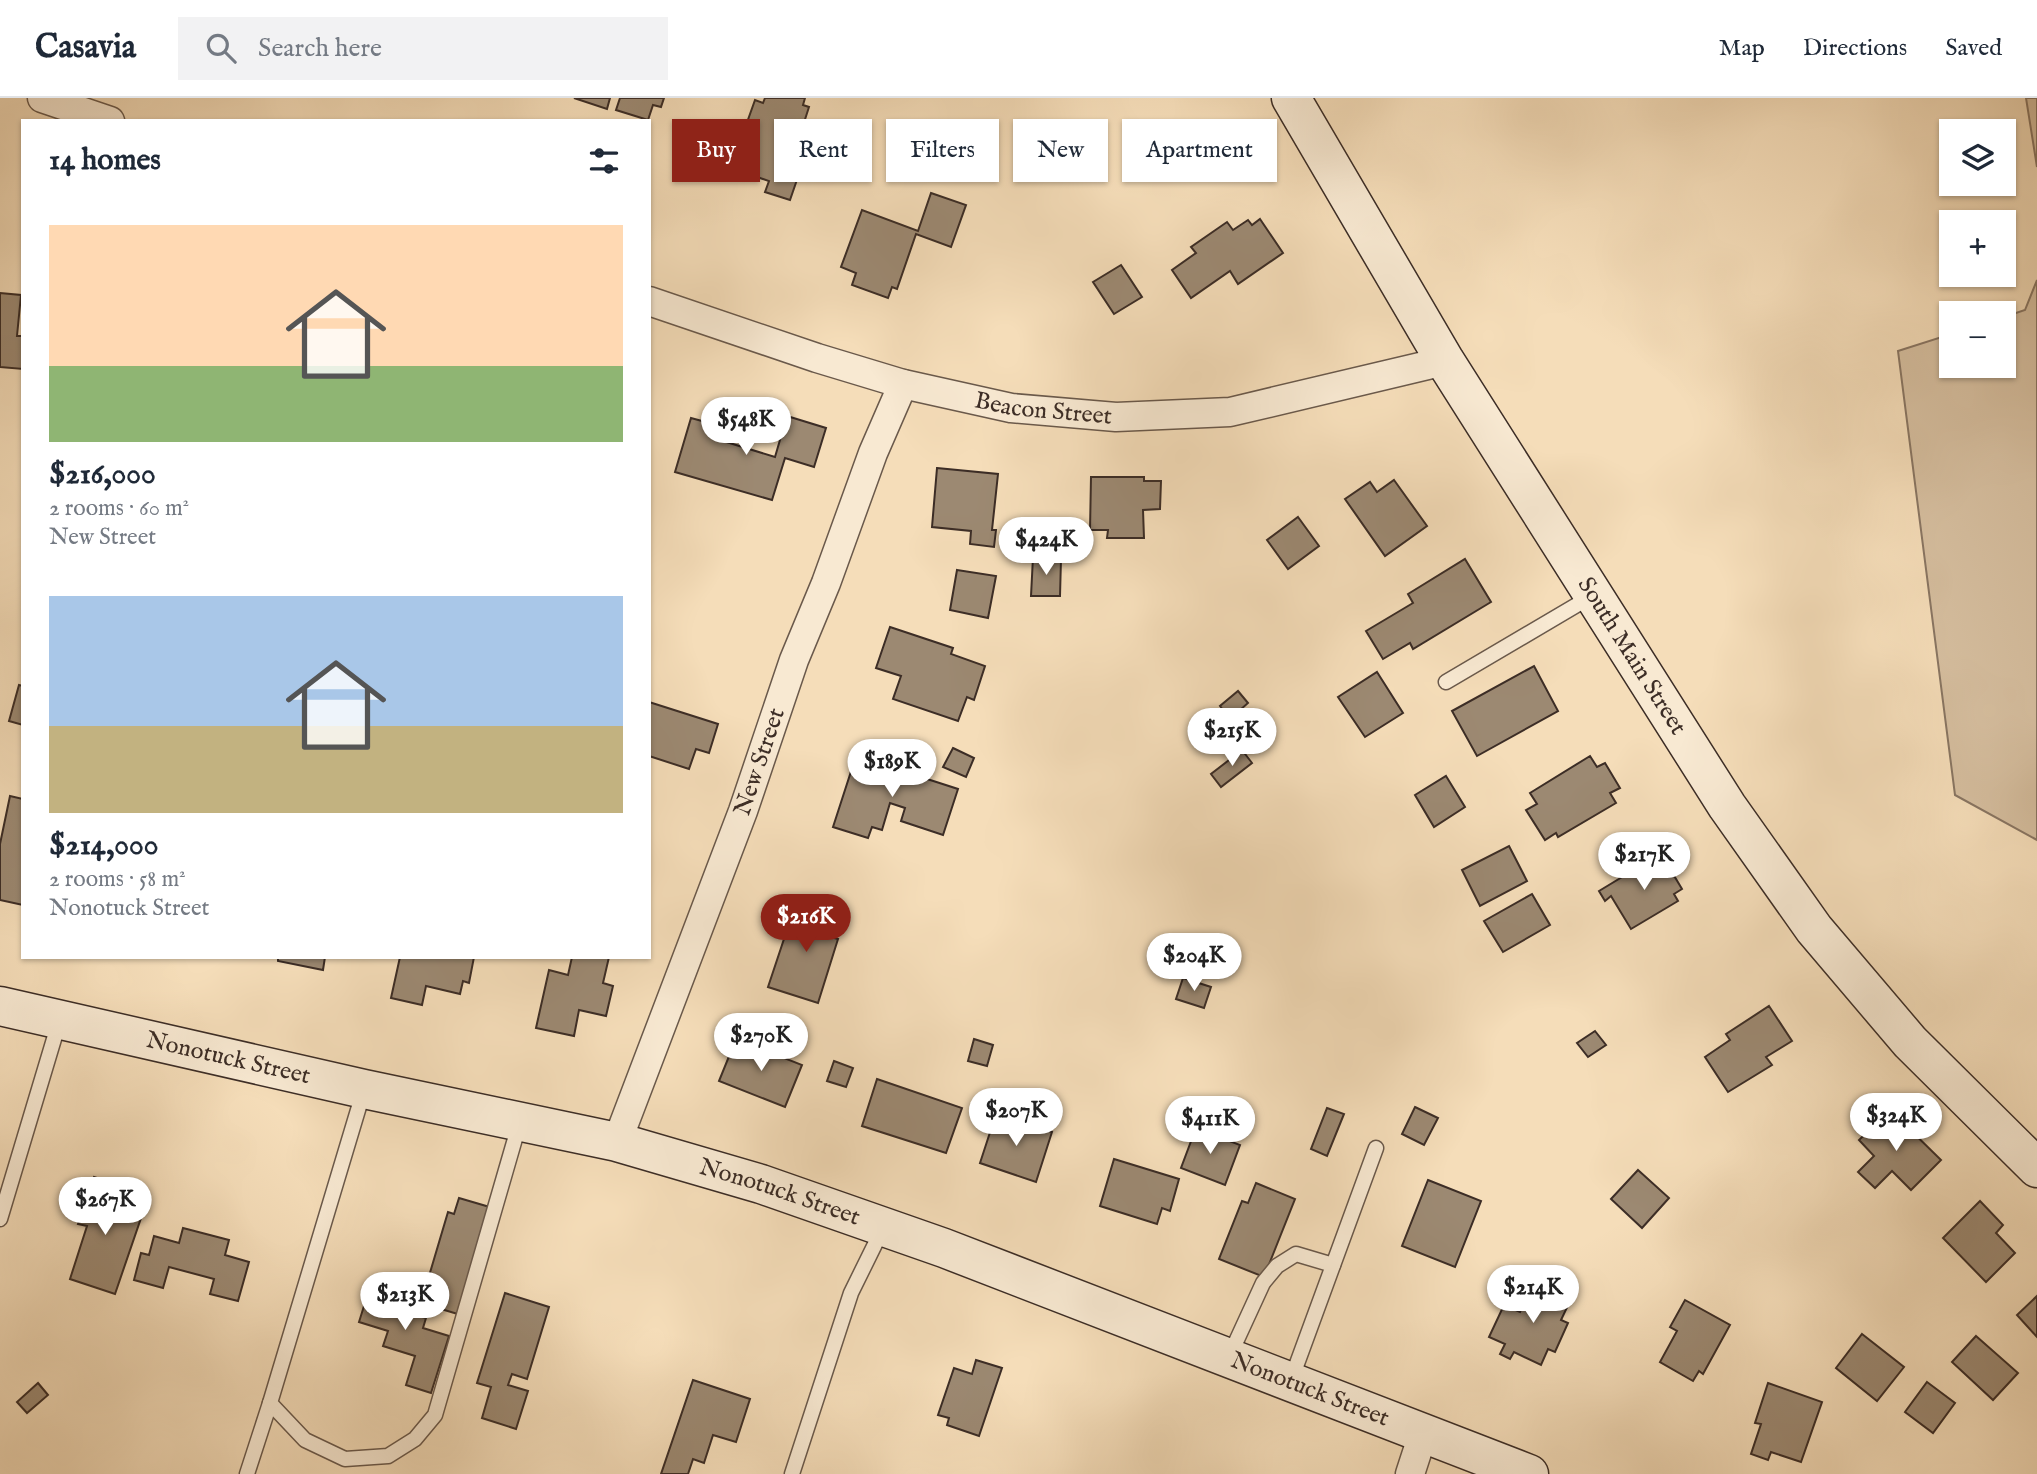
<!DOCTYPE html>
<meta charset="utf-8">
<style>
body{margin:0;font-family:"IM FELL English",serif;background:#f2f2f3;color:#1f2937;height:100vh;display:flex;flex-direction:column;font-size:26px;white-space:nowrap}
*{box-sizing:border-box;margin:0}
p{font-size:23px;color:#747a83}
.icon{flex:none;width:38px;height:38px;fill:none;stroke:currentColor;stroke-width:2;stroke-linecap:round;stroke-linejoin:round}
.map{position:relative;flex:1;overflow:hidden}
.panel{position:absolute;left:21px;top:21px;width:630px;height:840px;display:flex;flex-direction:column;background:#fff;border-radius:0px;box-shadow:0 2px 5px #0004}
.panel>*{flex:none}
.top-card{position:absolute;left:672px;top:21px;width:665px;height:63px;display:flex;gap:14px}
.tools{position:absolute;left:1939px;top:21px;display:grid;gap:14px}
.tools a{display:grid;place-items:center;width:77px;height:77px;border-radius:0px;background:#fff;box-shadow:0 2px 5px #0004;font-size:35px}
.price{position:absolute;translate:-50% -60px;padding:0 16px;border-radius:24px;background:#fff;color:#222;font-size:23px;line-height:46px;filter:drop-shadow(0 2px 4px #0008)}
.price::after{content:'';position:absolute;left:50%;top:42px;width:21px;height:16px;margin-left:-10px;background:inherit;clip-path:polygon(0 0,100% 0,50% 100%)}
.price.current{background:#8f2418;color:#fff}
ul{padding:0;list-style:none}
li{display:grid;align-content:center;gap:14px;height:371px;padding:0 28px}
li span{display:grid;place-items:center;height:217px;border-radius:0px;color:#555}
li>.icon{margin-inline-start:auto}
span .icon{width:126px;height:126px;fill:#fffc;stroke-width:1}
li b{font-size:30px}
h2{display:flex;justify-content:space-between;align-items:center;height:84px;padding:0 28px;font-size:30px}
.pill{padding:0 24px;border-radius:0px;background:#fff;box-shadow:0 2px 5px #0004;font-size:24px;line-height:63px}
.pill.current{background:#8f2418;color:#fff}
header{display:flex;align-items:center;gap:42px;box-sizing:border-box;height:98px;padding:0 35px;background:#fff;border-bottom:2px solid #e0e1e3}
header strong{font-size:33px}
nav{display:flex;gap:38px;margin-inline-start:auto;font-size:24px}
.search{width:490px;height:63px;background:#f2f2f3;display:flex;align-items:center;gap:18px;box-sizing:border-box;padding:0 24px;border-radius:0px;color:#747a83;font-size:26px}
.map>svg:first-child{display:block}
.green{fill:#d6bfa0;stroke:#897663;stroke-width:2}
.building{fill:#9c8972;stroke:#3c2d26;stroke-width:2}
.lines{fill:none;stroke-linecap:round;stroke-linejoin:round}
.service-casing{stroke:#6a594b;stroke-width:17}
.minor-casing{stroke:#6a594b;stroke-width:31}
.secondary-casing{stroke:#3c2d26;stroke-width:41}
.service{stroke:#f8e9d2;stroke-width:14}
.minor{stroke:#f8e9d2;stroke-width:28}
.secondary{stroke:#f8e9d2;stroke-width:38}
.labels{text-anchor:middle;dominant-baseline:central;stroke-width:6;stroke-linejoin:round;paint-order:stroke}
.street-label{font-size:24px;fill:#3c2d26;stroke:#f8e9d2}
</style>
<header>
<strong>Casavia</strong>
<div class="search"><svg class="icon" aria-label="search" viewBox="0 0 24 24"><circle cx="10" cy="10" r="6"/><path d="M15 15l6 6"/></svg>Search here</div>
<nav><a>Map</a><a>Directions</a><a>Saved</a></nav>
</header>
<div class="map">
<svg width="2037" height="1376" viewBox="0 0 2037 1376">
<rect width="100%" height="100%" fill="#f5ddb9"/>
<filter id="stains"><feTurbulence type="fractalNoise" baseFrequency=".00286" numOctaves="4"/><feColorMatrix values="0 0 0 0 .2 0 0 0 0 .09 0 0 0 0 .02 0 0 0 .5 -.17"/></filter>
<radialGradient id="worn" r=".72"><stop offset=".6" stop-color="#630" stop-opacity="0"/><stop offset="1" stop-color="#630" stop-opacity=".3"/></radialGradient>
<g class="green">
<polygon points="2026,0 2037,0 2037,69"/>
<polygon points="2037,182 2037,742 1955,697 1898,253 1951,236 1951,268 2004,268 2004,219 2025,212"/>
</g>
<g class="building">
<polygon points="574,0 610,0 607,11"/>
<polygon points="620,0 664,0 661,9 653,7 648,22 616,12"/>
<polygon points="765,0 805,0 803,7 809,9 801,34 812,38 790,102 765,94 769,83 736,72 744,48 739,47 755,2 763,5"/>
<polygon points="931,95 966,107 951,149 916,136 897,191 892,189 888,200 852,187 856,175 841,169 862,112 918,133"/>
<polygon points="1260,121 1283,155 1238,186 1230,173 1191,200 1172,172 1196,155 1191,149 1227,124 1233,132 1248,122 1252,127"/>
<polygon points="1121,167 1142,199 1114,216 1093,184"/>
<polygon points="0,195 21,197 17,238 23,238 23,271 0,269"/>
<polygon points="787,318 826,330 814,369 785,360 772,402 675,374 691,320 724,329 720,342 775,359"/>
<polygon points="937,370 998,376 992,432 996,432 994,449 970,446 971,433 932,429"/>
<polygon points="1091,379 1144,379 1144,383 1161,383 1160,411 1143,412 1144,440 1107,440 1108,432 1090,432"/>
<polygon points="1394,382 1427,428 1385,458 1345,401 1370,384 1377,394"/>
<polygon points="1298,419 1319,448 1288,471 1267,442"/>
<polygon points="1033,459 1061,461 1060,498 1031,498"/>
<polygon points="1465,461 1491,504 1413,551 1410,545 1383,561 1366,533 1413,505 1408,496"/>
<polygon points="957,472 996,478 988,520 950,512"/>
<polygon points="890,529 953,550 951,556 985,568 974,602 967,599 958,623 893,601 901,578 876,570"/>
<polygon points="1534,568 1558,613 1477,658 1452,613"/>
<polygon points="1377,574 1403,615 1365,639 1338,599"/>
<polygon points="19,587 23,588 23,627 9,623"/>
<polygon points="1238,593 1248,605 1230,621 1220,608"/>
<polygon points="649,604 718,626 709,655 696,651 689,671 649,658"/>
<polygon points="953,650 974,660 966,679 943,669"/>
<polygon points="1242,652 1252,665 1221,689 1211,676"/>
<polygon points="856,658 958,691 943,737 901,723 905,710 890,705 882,732 872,729 868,740 833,729"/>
<polygon points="1590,658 1597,669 1605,665 1620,690 1610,695 1616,705 1558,739 1556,735 1545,742 1526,712 1537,706 1530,695"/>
<polygon points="1446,678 1465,709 1434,729 1415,697"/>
<polygon points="10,698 23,701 23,807 0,802 0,746"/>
<polygon points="1509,748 1527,783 1480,808 1462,772"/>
<polygon points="1652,761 1655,767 1664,761 1682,791 1674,796 1678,803 1631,831 1611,798 1605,803 1599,793"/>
<polygon points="1532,796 1550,827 1503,854 1484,823"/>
<polygon points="801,803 835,814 827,838 838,841 818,905 768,889 787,832 791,833"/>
<polygon points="278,859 325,859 323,872 278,863"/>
<polygon points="400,859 474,859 469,885 463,883 460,896 426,888 422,907 391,900"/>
<polygon points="572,859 609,859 603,885 613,888 606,918 579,912 574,938 536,930 549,872 568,877"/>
<polygon points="1183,880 1211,889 1204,910 1176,901"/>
<polygon points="1769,908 1792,943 1766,959 1772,967 1728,994 1705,959 1730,942 1726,936"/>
<polygon points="1595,933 1606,947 1588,959 1577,945"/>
<polygon points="736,941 802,967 785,1009 719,983"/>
<polygon points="974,941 993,947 987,968 968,963"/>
<polygon points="834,963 853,970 846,989 827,983"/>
<polygon points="877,981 962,1010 946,1055 862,1028"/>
<polygon points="1415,1009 1438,1020 1424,1047 1402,1036"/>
<polygon points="1327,1010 1344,1016 1327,1058 1311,1051"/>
<polygon points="1890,1012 1941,1062 1911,1092 1892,1073 1875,1090 1858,1074 1874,1058 1859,1042"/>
<polygon points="996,1016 1052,1034 1036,1084 980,1065"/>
<polygon points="1196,1030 1240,1047 1225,1087 1181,1070"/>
<polygon points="1114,1061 1179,1081 1170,1113 1162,1110 1157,1126 1100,1108"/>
<polygon points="1638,1072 1669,1100 1642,1130 1611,1101"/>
<polygon points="94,1079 132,1092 124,1114 141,1120 115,1196 70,1181 87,1128 78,1126"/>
<polygon points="1428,1082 1481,1103 1455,1169 1402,1148"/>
<polygon points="1256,1085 1295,1101 1264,1179 1219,1161 1242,1103 1248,1105"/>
<polygon points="459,1100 493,1110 461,1217 421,1205 448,1114 454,1116"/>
<polygon points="1980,1103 2003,1127 1996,1135 2015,1155 1986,1184 1943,1140"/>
<polygon points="183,1130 229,1142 225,1157 249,1164 238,1203 210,1196 214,1181 169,1169 163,1190 134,1182 141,1155 149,1157 154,1138 179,1145"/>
<polygon points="373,1179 411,1191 403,1214 426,1220 423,1230 449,1238 431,1295 406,1287 415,1258 383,1248 388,1233 359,1224"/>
<polygon points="1534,1184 1571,1201 1561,1222 1568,1225 1555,1254 1548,1251 1541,1267 1514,1254 1510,1261 1500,1256 1505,1246 1489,1239 1504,1207 1520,1214"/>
<polygon points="505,1195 549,1209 527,1281 512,1276 508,1287 528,1293 516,1331 482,1320 491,1289 477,1285"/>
<polygon points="2037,1198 2037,1239 2017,1217"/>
<polygon points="1685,1202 1730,1227 1703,1276 1699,1273 1693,1283 1660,1264 1677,1233 1670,1229"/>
<polygon points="1862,1236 1904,1269 1877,1303 1836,1270"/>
<polygon points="1976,1238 2018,1275 1993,1302 1952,1264"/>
<polygon points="976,1262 1002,1270 979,1338 947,1327 949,1320 938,1317 954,1270 972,1276"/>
<polygon points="693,1282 750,1301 736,1344 713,1337 704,1365 693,1361 688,1376 661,1376"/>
<polygon points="1927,1284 1955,1305 1933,1335 1905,1314"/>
<polygon points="38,1285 48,1297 27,1315 17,1304"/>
<polygon points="1768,1285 1822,1304 1801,1364 1771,1354 1768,1362 1751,1356 1761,1326 1755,1325"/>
</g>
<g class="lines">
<g class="service-casing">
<g id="service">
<polyline points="1446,584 1592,498"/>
<polyline points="364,992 270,1305 305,1342 345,1361 388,1358 415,1341 435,1317 519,1027"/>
<polyline points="0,1121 60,921"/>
<polyline points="1229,1259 1263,1185 1277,1168 1296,1156 1333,1167"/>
<polyline points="1291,1282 1376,1050"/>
<polyline points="247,1376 270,1305"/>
<polyline points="792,1376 851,1195 883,1130"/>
</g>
</g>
<g class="minor-casing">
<g id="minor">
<polyline points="42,0 110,23"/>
<path id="s1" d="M649 203 817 260 903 286 1011 310 1116 319 1230 314 1445 263"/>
<path id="s2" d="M617 1044 743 713 794 562 826 485 873 355 903 286"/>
<polyline points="1410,1376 1423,1336"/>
</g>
</g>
<g class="secondary-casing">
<g id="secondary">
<path id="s3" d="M1291 0 1445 263 1727 708 1814 831 1910 944 2037 1070"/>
<path id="s4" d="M0 908 364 991 617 1044 761 1086 944 1150 1529 1376"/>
</g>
</g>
<use href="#service" class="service"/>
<use href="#minor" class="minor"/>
<use href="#secondary" class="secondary"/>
</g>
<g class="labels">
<g class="street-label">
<text stroke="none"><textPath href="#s1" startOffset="410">Beacon Street</textPath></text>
<text stroke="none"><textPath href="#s3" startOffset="654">South Main Street</textPath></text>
<text stroke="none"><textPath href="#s2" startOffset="406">New Street</textPath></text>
<text stroke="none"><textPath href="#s4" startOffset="234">Nonotuck Street</textPath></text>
<text stroke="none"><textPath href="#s4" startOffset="802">Nonotuck Street</textPath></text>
<text stroke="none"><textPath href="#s4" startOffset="1368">Nonotuck Street</textPath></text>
</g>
</g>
<rect width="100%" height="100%" filter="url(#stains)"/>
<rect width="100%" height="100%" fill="url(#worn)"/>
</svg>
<div class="tools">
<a><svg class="icon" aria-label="layers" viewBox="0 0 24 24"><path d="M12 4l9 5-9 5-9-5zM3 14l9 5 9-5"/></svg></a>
<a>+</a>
<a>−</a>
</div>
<b class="price" style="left:746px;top:359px">$548K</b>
<b class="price" style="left:1046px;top:479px">$424K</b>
<b class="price" style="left:1232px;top:670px">$215K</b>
<b class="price" style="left:892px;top:701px">$189K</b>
<b class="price" style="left:1644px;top:794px">$217K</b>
<b class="price current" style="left:806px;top:856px">$216K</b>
<b class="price" style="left:1194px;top:895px">$204K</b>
<b class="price" style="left:761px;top:975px">$270K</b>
<b class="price" style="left:1016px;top:1050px">$207K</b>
<b class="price" style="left:1896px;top:1055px">$324K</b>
<b class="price" style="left:1210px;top:1058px">$411K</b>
<b class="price" style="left:105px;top:1139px">$267K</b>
<b class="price" style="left:1533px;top:1227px">$214K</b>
<b class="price" style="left:405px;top:1234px">$213K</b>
<div class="top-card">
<a class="pill current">Buy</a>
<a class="pill">Rent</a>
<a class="pill">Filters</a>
<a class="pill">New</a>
<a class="pill">Apartment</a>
</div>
<section class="panel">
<h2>14 homes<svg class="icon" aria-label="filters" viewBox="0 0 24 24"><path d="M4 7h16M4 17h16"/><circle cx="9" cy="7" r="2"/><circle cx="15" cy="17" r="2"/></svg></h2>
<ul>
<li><span style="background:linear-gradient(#ffd9b3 65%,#8fb573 0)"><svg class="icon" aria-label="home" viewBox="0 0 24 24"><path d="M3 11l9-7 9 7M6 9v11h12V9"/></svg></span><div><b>$216,000</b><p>2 rooms · 60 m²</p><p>New Street</p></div></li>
<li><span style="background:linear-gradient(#a9c7e8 60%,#c2b280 0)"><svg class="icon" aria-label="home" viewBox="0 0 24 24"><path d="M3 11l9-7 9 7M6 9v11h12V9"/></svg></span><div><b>$214,000</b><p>2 rooms · 58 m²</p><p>Nonotuck Street</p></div></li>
</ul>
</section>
</div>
